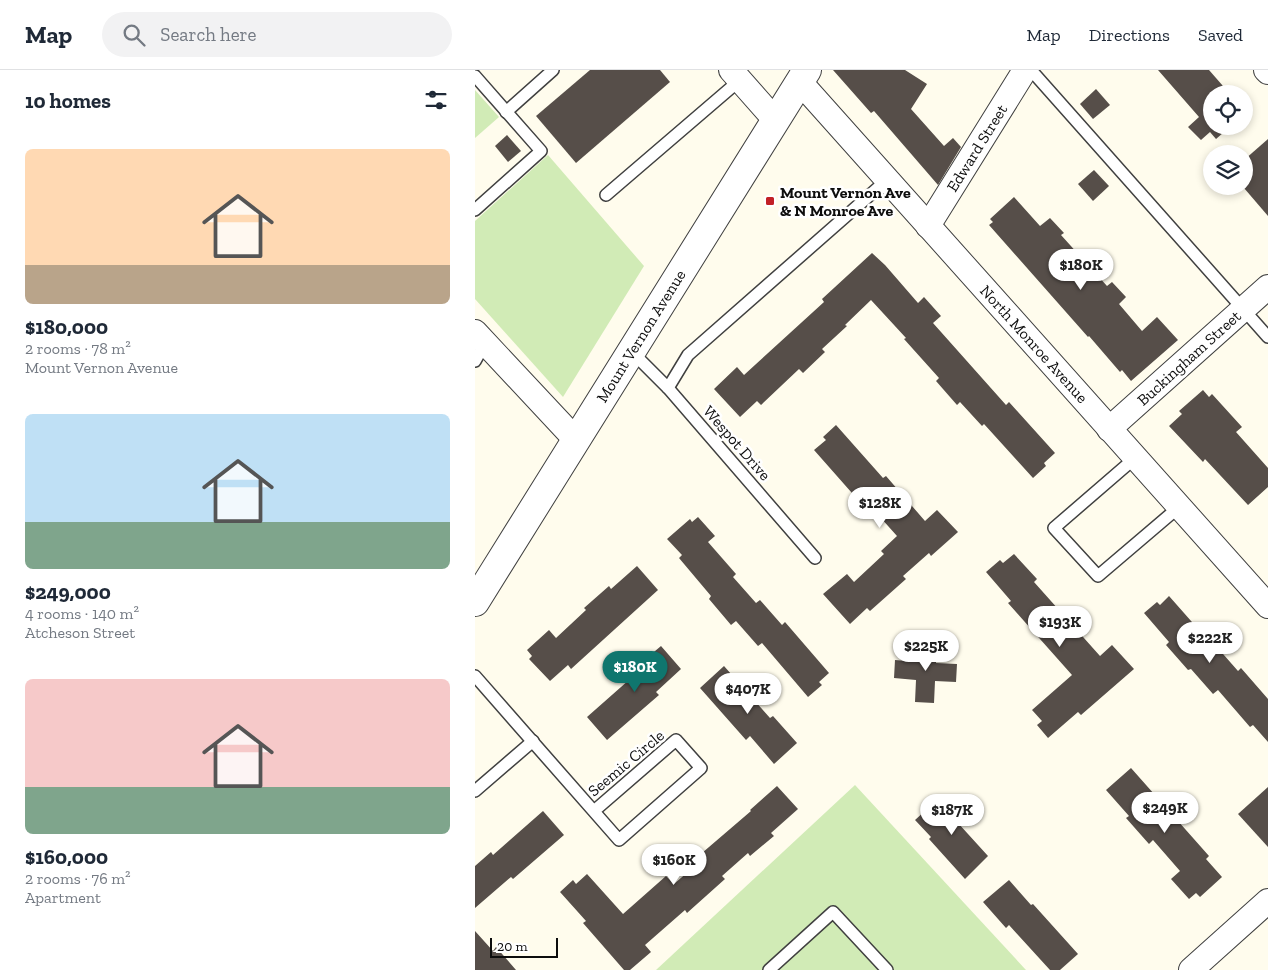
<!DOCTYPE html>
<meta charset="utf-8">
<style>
body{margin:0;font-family:"Zilla Slab",serif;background:#f2f2f3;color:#1f2937;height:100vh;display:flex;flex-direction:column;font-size:19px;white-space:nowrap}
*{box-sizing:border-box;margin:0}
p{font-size:16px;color:#747a83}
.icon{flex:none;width:28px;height:28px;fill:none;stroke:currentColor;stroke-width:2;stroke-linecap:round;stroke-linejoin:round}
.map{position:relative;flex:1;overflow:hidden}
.details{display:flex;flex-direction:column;background:#fff;width:475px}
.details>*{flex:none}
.fabs{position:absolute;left:728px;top:15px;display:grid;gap:10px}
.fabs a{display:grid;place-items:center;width:50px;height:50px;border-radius:50%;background:#fff;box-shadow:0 2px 8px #0003;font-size:25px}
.scale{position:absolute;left:15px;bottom:12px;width:68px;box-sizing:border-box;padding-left:5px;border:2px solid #0d0d0d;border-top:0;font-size:14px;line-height:18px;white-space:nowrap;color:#0d0d0d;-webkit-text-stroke:4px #fff;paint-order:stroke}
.price{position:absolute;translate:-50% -42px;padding:0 11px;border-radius:18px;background:#fff;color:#222;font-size:16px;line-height:32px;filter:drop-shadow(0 1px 2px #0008)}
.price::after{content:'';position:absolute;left:50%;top:30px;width:15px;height:11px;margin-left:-8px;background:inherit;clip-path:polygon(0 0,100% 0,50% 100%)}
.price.selected{background:#0f766e;color:#fff}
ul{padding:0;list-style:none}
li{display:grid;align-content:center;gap:10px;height:265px;padding:0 25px}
li span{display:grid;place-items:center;height:155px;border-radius:8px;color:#555}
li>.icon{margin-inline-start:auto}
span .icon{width:90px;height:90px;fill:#fffc;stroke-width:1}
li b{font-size:21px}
h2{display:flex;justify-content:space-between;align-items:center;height:60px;padding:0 25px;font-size:21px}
header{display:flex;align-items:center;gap:30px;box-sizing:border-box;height:70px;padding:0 25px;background:#fff;border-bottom:1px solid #e0e1e3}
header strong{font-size:24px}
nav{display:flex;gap:28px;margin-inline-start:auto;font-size:18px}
.search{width:350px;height:45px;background:#f2f2f3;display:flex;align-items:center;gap:12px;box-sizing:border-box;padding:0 18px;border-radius:28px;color:#747a83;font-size:19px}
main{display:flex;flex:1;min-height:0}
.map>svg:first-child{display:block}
.green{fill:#d1ebb6}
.building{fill:#564e49}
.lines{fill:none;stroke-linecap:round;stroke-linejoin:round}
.service-casing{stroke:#404040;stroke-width:14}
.minor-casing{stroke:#404040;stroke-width:26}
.tertiary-casing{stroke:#404040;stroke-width:30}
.service{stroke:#fff;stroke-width:11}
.minor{stroke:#fff;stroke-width:24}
.tertiary{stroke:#fff;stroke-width:28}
.poi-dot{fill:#c22026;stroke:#fff;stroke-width:2}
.labels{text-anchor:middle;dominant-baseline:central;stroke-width:5;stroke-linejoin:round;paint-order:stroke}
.street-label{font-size:16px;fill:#0d0d0d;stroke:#fff}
.poi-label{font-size:16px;font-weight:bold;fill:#0d0d0d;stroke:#fff;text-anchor:start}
</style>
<header>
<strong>Map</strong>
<div class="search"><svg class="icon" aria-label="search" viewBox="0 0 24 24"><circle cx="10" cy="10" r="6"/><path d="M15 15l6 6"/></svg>Search here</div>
<nav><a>Map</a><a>Directions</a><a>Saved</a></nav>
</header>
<main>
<section class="details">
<h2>10 homes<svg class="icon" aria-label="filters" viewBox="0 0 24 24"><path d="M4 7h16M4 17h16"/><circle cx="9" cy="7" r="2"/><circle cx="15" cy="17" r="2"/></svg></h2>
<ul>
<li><span style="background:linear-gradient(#ffd9b3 75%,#b9a48a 0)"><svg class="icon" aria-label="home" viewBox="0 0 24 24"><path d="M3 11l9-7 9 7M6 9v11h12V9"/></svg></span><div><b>$180,000</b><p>2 rooms · 78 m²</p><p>Mount Vernon Avenue</p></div></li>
<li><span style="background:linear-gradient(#bfe0f5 70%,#7fa58c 0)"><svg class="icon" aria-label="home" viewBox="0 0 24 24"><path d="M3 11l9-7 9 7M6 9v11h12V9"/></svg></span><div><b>$249,000</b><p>4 rooms · 140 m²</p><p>Atcheson Street</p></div></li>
<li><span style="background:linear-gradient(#f6c9c9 70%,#7fa58c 0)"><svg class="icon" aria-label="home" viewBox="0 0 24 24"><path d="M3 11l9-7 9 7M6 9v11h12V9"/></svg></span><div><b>$160,000</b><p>2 rooms · 76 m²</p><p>Apartment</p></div></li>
</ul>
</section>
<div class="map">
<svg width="793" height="900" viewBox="0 0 793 900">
<rect width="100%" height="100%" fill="#fffced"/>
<g class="green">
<polygon points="0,20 24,47 0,68"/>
<polygon points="73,85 169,196 88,327 0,229 0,151"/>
<polygon points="380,715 551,900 181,900"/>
</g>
<g class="building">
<polygon points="115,0 185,0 195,12 101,93 61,46"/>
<polygon points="358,0 430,0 452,14 436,39 469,76 478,68 486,77 463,115 399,41 396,43"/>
<polygon points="683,0 734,0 755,24 736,24 736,56 756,56 741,69 735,62 726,70 713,57 724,47"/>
<polygon points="621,19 635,35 618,49 605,34"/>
<polygon points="32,65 46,81 33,92 20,76"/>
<polygon points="793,69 793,146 769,118 769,90"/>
<polygon points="619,100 634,116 618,131 603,114"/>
<polygon points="539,127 565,156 575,148 589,163 586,165 632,216 637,212 651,227 644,234 667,261 682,247 703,270 656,311 647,300 645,302 614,266 613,267 514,155 518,152 515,149"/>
<polygon points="397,183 410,195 443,233 449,227 466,246 458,253 531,335 534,332 580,383 569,393 571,396 558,408 509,354 507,356 485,332 482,335 461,311 464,308 429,269 431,268 396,230 370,255 372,256 347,279 350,282 328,303 324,299 286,335 282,331 265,347 239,319 262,297 269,305 349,232 347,229"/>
<polygon points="728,320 734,327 737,324 767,357 761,362 793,398 793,417 773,435 730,389 728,392 694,356 707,344 704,341"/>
<polygon points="361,355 408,408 411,406 450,451 462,440 483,462 456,486 454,483 428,506 431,509 395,541 392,538 375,554 348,524 372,504 379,512 409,484 406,481 422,466 388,428 384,431 339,380 351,370 348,367"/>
<polygon points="223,447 240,466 233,472 261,504 258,507 281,533 285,530 307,555 310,552 354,603 344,612 347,615 333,627 287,573 283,576 261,551 256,555 234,529 236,526 204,488 207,485 192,469 215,449 217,452"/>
<polygon points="539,484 562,509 559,512 625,586 637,575 659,599 606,645 603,642 573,668 562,655 567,651 557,640 597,605 533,533 536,531 511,502 525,490 528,493"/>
<polygon points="162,496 183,520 96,599 93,595 75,611 54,589 57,586 52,580 74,560 81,568 111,540 109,538 134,516 136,519"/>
<polygon points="694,526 739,577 741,576 763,601 766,598 793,629 793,672 778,655 775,657 743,620 738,624 716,599 713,600 691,575 694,572 669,543 682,532 685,535"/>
<polygon points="444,571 462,572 461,593 482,594 481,612 460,611 459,633 440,632 441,610 419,608 420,590 443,592"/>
<polygon points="186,576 206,599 181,622 184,625 132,670 112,647 163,602 160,598"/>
<polygon points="249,596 295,648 298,646 322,673 299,694 275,666 271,670 225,618"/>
<polygon points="656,698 734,786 731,789 747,807 725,827 721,823 714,829 696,809 705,801 678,770 674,774 651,748 654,746 631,720"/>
<polygon points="302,716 323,739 296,763 299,766 275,786 273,783 247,806 250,809 212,843 210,840 170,875 176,882 155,900 149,900 108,853 111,851 85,822 98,810 101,814 112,804 148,844 191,806 199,814 230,787 227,783 276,741 275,740"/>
<polygon points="793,717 793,777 763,744"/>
<polygon points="473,726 490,746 483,753 513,786 490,809 454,769 456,767 440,750 463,729 466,732"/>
<polygon points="68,741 89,765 38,809 36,807 0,838 0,796 16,782 18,785"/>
<polygon points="534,810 556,835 558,834 603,884 585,900 575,900 534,855 531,858 508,832"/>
<polygon points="0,861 18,881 21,877 41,900 0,900"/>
</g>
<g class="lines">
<g class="service-casing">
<g id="service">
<polyline points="556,0 793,267"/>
<polyline points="0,6 66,81 0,140"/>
<polyline points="31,42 78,0"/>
<polyline points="131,125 265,10"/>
<polyline points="157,282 193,318 340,488"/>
<polyline points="0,291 10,273"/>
<polyline points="193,318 213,285 412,110"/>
<polyline points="660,388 579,458 623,506 704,437"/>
<polyline points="0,606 144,770 226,698 201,670 119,741"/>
<polyline points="0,721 58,671"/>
<polyline points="294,900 358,842 412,900"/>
</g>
</g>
<g class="minor-casing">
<g id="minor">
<polyline points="256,0 301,51"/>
<polyline points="791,0 793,2"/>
<polyline points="325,12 793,536"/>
<polyline points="453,156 550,0"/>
<polyline points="0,262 101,370"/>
<polyline points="634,359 793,217"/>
<polyline points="716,900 793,831"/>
</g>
</g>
<g class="tertiary-casing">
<polyline id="tertiary" points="0,532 332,0"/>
</g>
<use href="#service" class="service"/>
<use href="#minor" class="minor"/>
<use href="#tertiary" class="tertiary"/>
</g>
<rect class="poi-dot" x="290" y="126" width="10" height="10" rx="2.5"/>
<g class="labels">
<g class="street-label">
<text transform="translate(502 78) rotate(-58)">Edward Street</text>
<text transform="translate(166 266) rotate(-58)">Mount Vernon Avenue</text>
<text transform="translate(559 274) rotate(48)">North Monroe Avenue</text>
<text transform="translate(714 288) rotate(-42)">Buckingham Street</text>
<text transform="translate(262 373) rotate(49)">Wespot Drive</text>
<text transform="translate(151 693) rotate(-40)">Seemic Circle</text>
</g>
<g class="poi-label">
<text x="305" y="122">Mount Vernon Ave<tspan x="305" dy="18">&amp; N Monroe Ave</tspan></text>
</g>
</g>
</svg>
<div class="fabs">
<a><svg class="icon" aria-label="locate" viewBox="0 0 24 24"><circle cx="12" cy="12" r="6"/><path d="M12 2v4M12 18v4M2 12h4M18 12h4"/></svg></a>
<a><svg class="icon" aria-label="layers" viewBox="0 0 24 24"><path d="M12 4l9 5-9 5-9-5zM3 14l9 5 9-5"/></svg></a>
</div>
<div class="scale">20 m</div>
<b class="price" style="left:606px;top:221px">$180K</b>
<b class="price" style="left:405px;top:459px">$128K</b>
<b class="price" style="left:585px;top:578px">$193K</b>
<b class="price" style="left:735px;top:594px">$222K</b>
<b class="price" style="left:451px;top:602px">$225K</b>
<b class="price selected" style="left:160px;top:623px">$180K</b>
<b class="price" style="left:273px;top:645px">$407K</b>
<b class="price" style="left:690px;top:764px">$249K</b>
<b class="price" style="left:477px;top:766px">$187K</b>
<b class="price" style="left:199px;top:816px">$160K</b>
</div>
</main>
